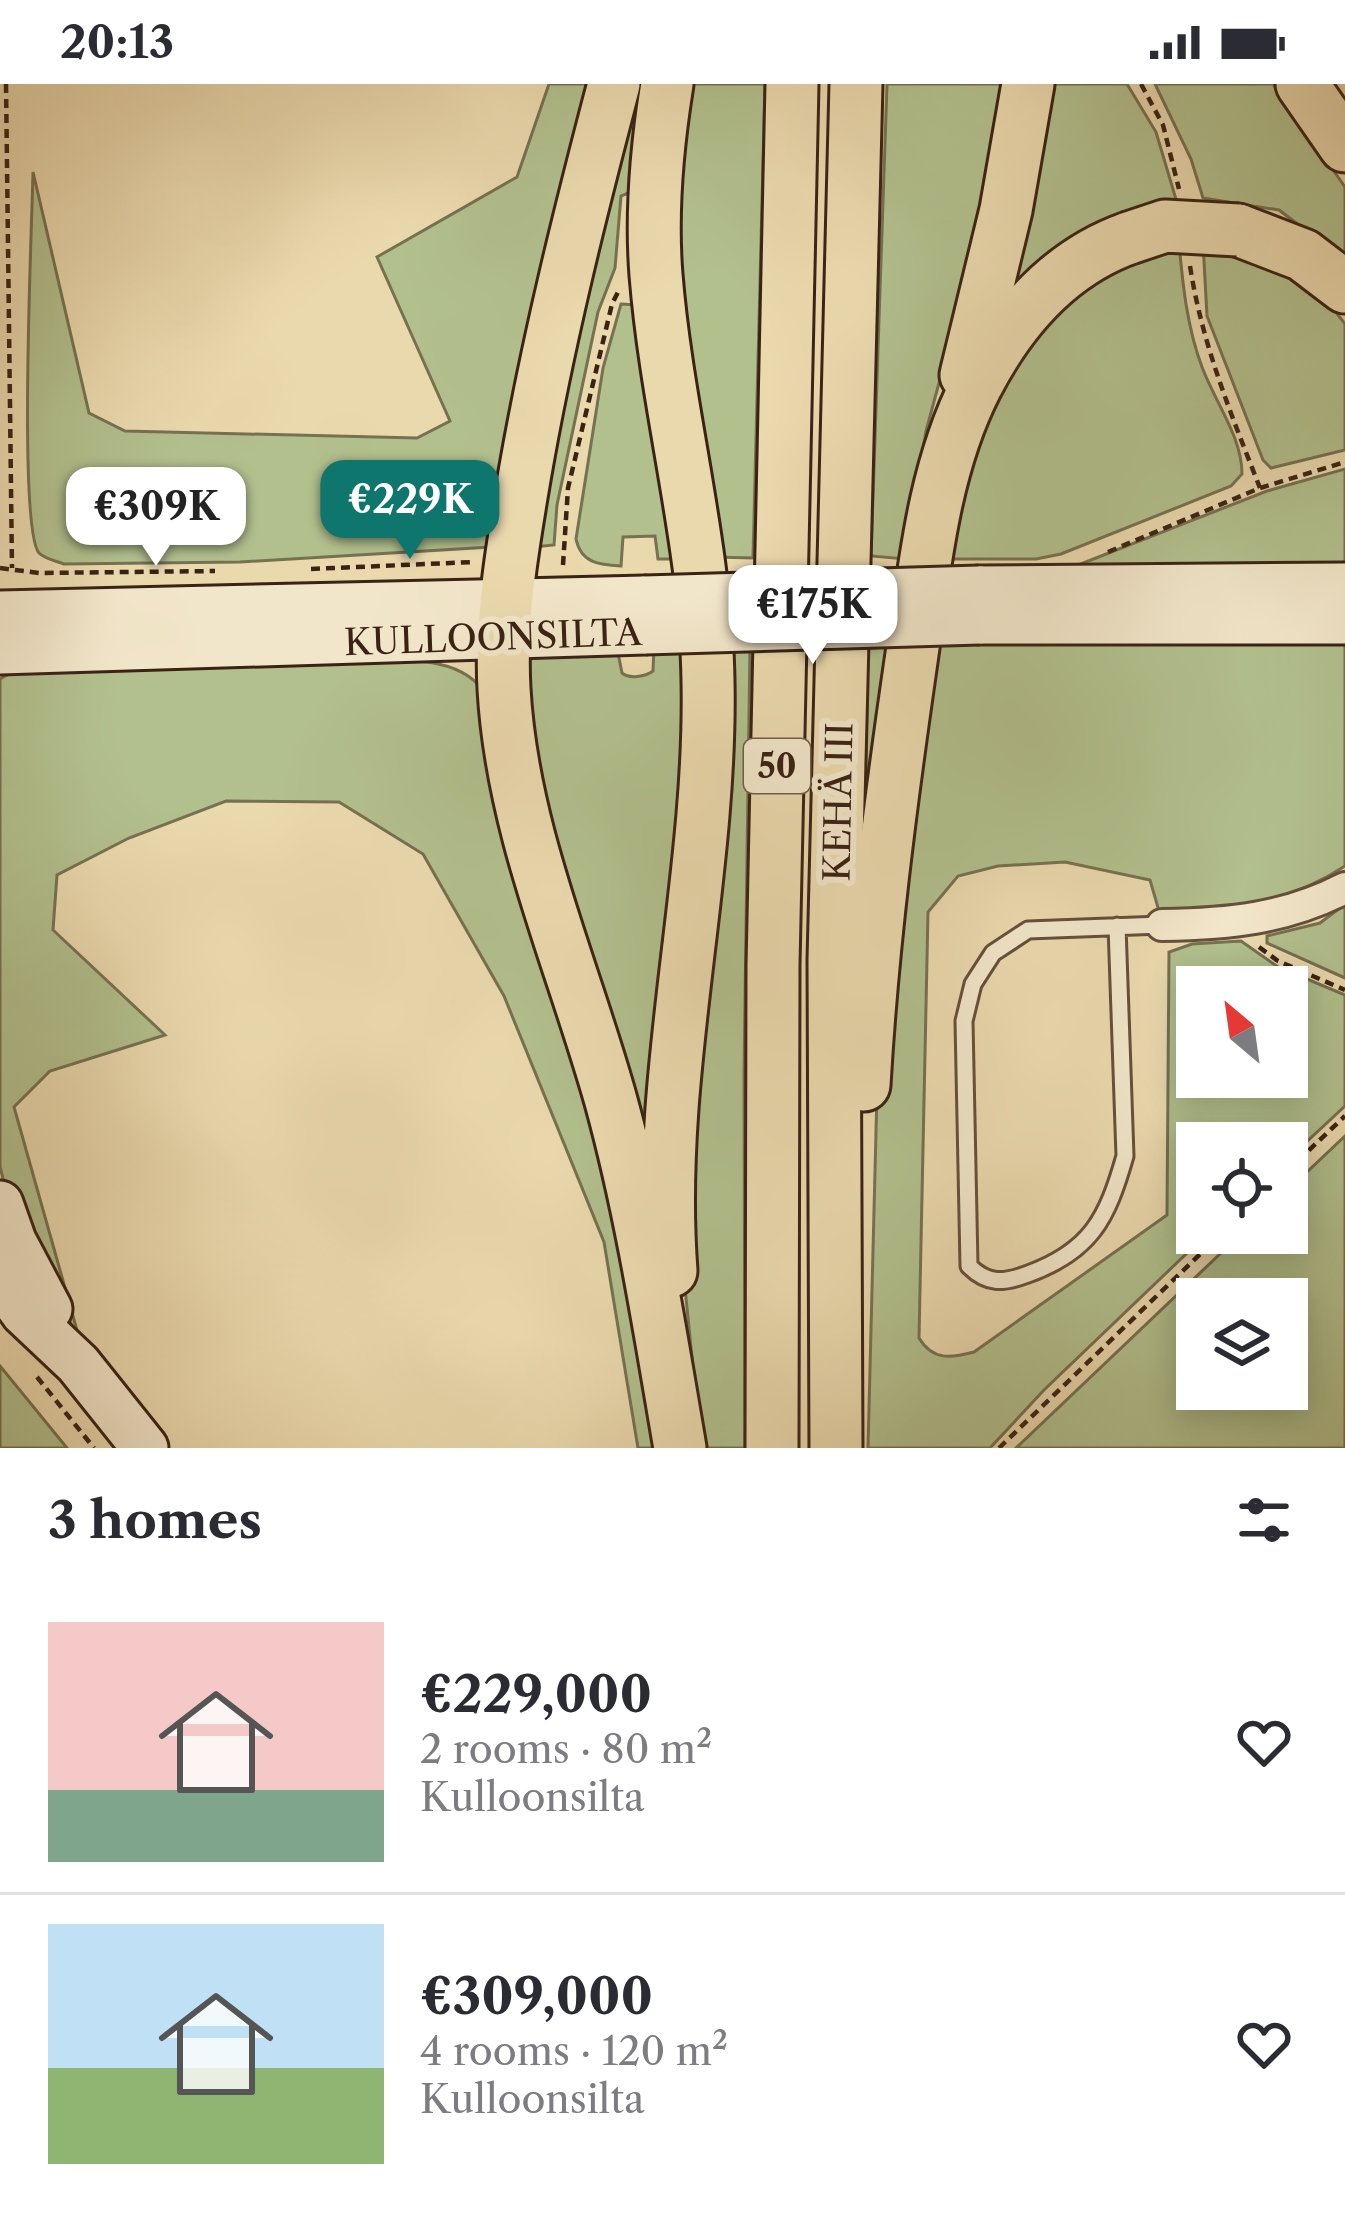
<!DOCTYPE html>
<meta charset="utf-8">
<style>
body{margin:0;font-family:"Libre Caslon Text",serif;background:#f2f2f3;color:#2b2b33;height:100vh;display:flex;flex-direction:column;font-size:45px;white-space:nowrap}
*{box-sizing:border-box;margin:0}
p{font-size:39px;color:#7c7c81}
.icon{flex:none;width:66px;height:66px;fill:none;stroke:currentColor;stroke-width:2;stroke-linecap:round;stroke-linejoin:round}
.map{position:relative;height:1364px;overflow:hidden}
.drawer{display:flex;flex-direction:column;background:#fff;flex:1}
.drawer>*{flex:none}
.needle{width:78px;rotate:331deg}
.tools{position:absolute;left:1176px;top:882px;display:grid;gap:24px}
.tools a{display:grid;place-items:center;width:132px;height:132px;border-radius:0px;background:#fff;box-shadow:0 6px 30px #0003;font-size:60px}
.price{position:absolute;translate:-50% -102px;padding:0 27px;border-radius:24px;background:#fff;color:#222;font-size:39px;line-height:78px;filter:drop-shadow(0 3px 6px #0008)}
.price::after{content:'';position:absolute;left:50%;top:72px;width:36px;height:27px;margin-left:-18px;background:inherit;clip-path:polygon(0 0,100% 0,50% 100%)}
.price.current{background:#0f766e;color:#fff}
ul{padding:0;list-style:none}
li{display:flex;align-items:center;gap:36px;height:300px;padding:0 48px}
li+li{border-top:3px solid #e1e1e2}
li span{display:grid;place-items:center;flex:none;width:336px;height:240px;border-radius:0px;color:#555}
li>.icon{margin-inline-start:auto}
span .icon{width:144px;height:144px;fill:#fffc;stroke-width:1}
li b{font-size:51px}
h2{display:flex;justify-content:space-between;align-items:center;height:144px;padding:0 48px;font-size:51px}
.status{display:flex;justify-content:space-between;align-items:center;height:84px;padding:0 60px;background:#fff;direction:ltr}
.status svg{height:33px;fill:currentColor}
.map>svg:first-child{display:block}
.green{fill:#b2c08e;stroke:#767151;stroke-width:3;fill-rule:evenodd}
.lines{fill:none;stroke-linecap:round;stroke-linejoin:round}
.service-casing{stroke:#66503a;stroke-width:21}
.minor-casing{stroke:#66503a;stroke-width:36}
.secondary-casing{stroke:#3a2214;stroke-width:51}
.trunk-casing{stroke:#3a2214;stroke-width:57}
.path{stroke:#3a2214;stroke-width:4.5;stroke-dasharray:9 6;stroke-linecap:butt}
.service{stroke:#f2e6ca;stroke-width:15}
.minor{stroke:#f2e6ca;stroke-width:30}
.secondary{stroke:#f2e6ca;stroke-width:45}
.trunk{stroke:#ebd9ae;stroke-width:51}
.secondary-bridge-casing{stroke:#3a2214;stroke-width:51;stroke-linecap:butt}
.trunk-bridge-casing{stroke:#3a2214;stroke-width:57;stroke-linecap:butt}
.secondary-bridge{stroke:#f2e6ca;stroke-width:45}
.trunk-bridge{stroke:#ebd9ae;stroke-width:51}
.labels{text-anchor:middle;dominant-baseline:central;stroke-width:12;stroke-linejoin:round;paint-order:stroke}
.shield{fill:#f2e6ca;stroke:#715d4b;stroke-width:3}
.shield-label{font-size:33px;font-weight:bold;fill:#3a2214}
.street-label{font-size:36px;fill:#3a2214;stroke:#f2e6ca}
</style>
<div class="status"><b>20:13</b><svg viewBox="0 0 49 12"><path d="M0 12V9h3v3zM5 12V6h3v6zM10 12V3h3v9zM15 12V0h3v12zM26 1h20v11H26zM47 4h2v5h-2z"/></svg></div>
<div class="map">
<svg width="1345" height="1364" viewBox="0 0 1345 1364">
<rect width="100%" height="100%" fill="#ebd9ae"/>
<filter id="stains"><feTurbulence type="fractalNoise" baseFrequency=".00167" numOctaves="4"/><feColorMatrix values="0 0 0 0 .2 0 0 0 0 .09 0 0 0 0 .02 0 0 0 .5 -.17"/></filter>
<radialGradient id="worn" r=".72"><stop offset=".6" stop-color="#630" stop-opacity="0"/><stop offset="1" stop-color="#630" stop-opacity=".3"/></radialGradient>
<g class="green">
<path d="M549 0H597L491 463 240 478 64 480C56 477 45 475 39 469 18 444 32 140 33 88L89 329 125 347 417 354 450 337 377 173 517 93Z"/>
<polygon points="632,0 647,0 633,107 621,112 615,184 598,228 557,421 554,461 533,463 548,374"/>
<polygon points="680,0 765,0 753,474 713,473 671,139"/>
<polygon points="887,0 1009,0 985,129 926,347 905,475 871,472"/>
<polygon points="1051,0 1127,0 1156,48 1178,122 1007,223"/>
<polygon points="1155,0 1273,0 1345,103 1345,186 1308,148 1279,126 1203,114 1191,75"/>
<polygon points="1203,159 1264,173 1329,219 1345,240 1345,366 1271,384 1263,376 1207,232"/>
<path d="M1179 160C1183 202 1187 243 1202 283 1215 318 1242 353 1242 390L1231 402 1061 470 1036 475H942L975 364 1009 281 1094 185Z"/>
<path d="M621 220 636 221 679 475H658L655 452 623 453 621 482C599 481 581 479 576 455L603 284Z"/>
<polygon points="1345,385 1345,481 1045,494 1267,407"/>
<path d="M1345 547V782C1288 820 1227 826 1159 827L1150 796 1065 778 998 782 958 792 928 828 919 1254C933 1277 951 1274 974 1268L1167 1131 1169 868 1192 860 1241 857 1278 883 1345 911V1022L1287 1076V1059H1197V1149H1208L1044 1306 990 1364H868L878 969 927 556ZM1197 903H1287V993H1197Z"/>
<polygon points="896,559 864,784 868,560"/>
<polygon points="718,561 750,562 744,989 745,1364 701,1364 684,1194"/>
<path d="M654 563 687 566 689 679 651 1106 550 777 525 582 530 573 617 564 622 589C629 595 645 593 653 587Z"/>
<path d="M338 577C382 578 452 566 482 605L595 1016 657 1364H638L604 1158 504 912 423 770 339 718 226 717 129 754 57 791 53 846 165 951 50 987 14 1023 80 1257 12 1129 0 1083V595C40 566 276 578 338 577Z"/>
<polygon points="1345,820 1345,894 1267,859 1267,852 1320,839"/>
<path d="M1345 1052V1364H1016L1242 1149H1287V1107ZM1287 1215V1305H1197V1215Z"/>
<polygon points="0,1282 67,1364 0,1364"/>
</g>
<g class="lines">
<g class="service-casing">
<path id="service" d="M1117 842 1125 1072C1107 1135 1091 1167 1028 1190 1004 1199 988 1201 969 1182L964 937 973 900 993 869 1028 846 1162 841"/>
</g>
<g class="minor-casing">
<path id="minor" d="M1162 841C1228 840 1285 835 1345 804"/>
</g>
<g class="secondary-casing">
<g id="secondary">
<polyline points="979,505 1345,502"/>
<polyline points="0,530 645,515"/>
<polyline points="979,537 1345,537"/>
<polyline points="0,567 645,547"/>
<polyline points="0,1120 13,1157 49,1225"/>
<polyline points="0,1196 24,1229 78,1280 145,1364"/>
</g>
</g>
<g class="trunk-casing">
<g id="trunk">
<path d="M614 0C580 129 548 257 525 389 513 460 500 533 504 605 512 748 573 881 611 1017 642 1130 660 1248 680 1364"/>
<path d="M667 0C657 62 651 128 656 191 667 327 706 460 708 597 712 794 656 989 671 1187"/>
<polyline points="1302,0 1345,62"/>
<polyline points="1238,146 1303,171 1345,203"/>
<polyline points="966,291 1006,126 1028,0"/>
<path d="M864 1001C872 861 890 723 910 584 924 490 932 388 976 302 1010 236 1059 179 1129 154"/>
<polyline points="772,1364 773,881 792,0"/>
<polyline points="836,1364 834,876 856,0"/>
</g>
</g>
<g class="path">
<polyline points="6,0 12,484"/>
<polyline points="1141,0 1163,41 1179,105"/>
<path d="M1190 182C1202 260 1231 330 1260 404"/>
<polyline points="1108,468 1260,404 1345,378"/>
<polyline points="563,481 568,404 612,220 619,206"/>
<polyline points="0,484 39,489 215,487"/>
<polyline points="311,485 473,478"/>
<polyline points="1259,863 1278,877 1345,906"/>
<polyline points="1287,1087 1345,1032"/>
<polyline points="37,1293 94,1364"/>
<polyline points="999,1364 1222,1149"/>
</g>
<use href="#service" class="service"/>
<use href="#minor" class="minor"/>
<use href="#secondary" class="secondary"/>
<use href="#trunk" class="trunk"/>
<g class="secondary-bridge-casing">
<g id="secondary-bridge">
<polyline points="645,515 979,505"/>
<polyline points="645,547 979,537"/>
</g>
</g>
<g class="trunk-bridge-casing">
<polyline id="trunk-bridge" points="1129,154 1165,142 1238,146"/>
</g>
<use href="#secondary-bridge" class="secondary-bridge"/>
<use href="#trunk-bridge" class="trunk-bridge"/>
</g>
<g class="labels">
<rect class="shield" x="744" y="655" width="66" height="54" rx="9"/>
<g class="shield-label">
<text x="777" y="682">50</text>
</g>
<g class="street-label">
<text transform="translate(493 553) rotate(-2)">KULLOONSILTA</text>
<text transform="translate(838 718) rotate(-89)">KEHÄ III</text>
</g>
</g>
<rect width="100%" height="100%" filter="url(#stains)"/>
<rect width="100%" height="100%" fill="url(#worn)"/>
</svg>
<div class="tools">
<a><svg class="needle" viewBox="-14 -14 28 28"><path d="M0-13l5 13h-10z" fill="#e53935"/><path d="M0 13l5-13h-10z" fill="#7c7c81"/></svg></a>
<a><svg class="icon" aria-label="locate" viewBox="0 0 24 24"><circle cx="12" cy="12" r="6"/><path d="M12 2v4M12 18v4M2 12h4M18 12h4"/></svg></a>
<a><svg class="icon" aria-label="layers" viewBox="0 0 24 24"><path d="M12 4l9 5-9 5-9-5zM3 14l9 5 9-5"/></svg></a>
</div>
<b class="price current" style="left:410px;top:478px">€229K</b>
<b class="price" style="left:156px;top:485px">€309K</b>
<b class="price" style="left:813px;top:583px">€175K</b>
</div>
<section class="drawer">
<h2>3 homes<svg class="icon" aria-label="filters" viewBox="0 0 24 24"><path d="M4 7h16M4 17h16"/><circle cx="9" cy="7" r="2"/><circle cx="15" cy="17" r="2"/></svg></h2>
<ul>
<li><span style="background:linear-gradient(#f6c9c9 70%,#7fa58c 0)"><svg class="icon" aria-label="home" viewBox="0 0 24 24"><path d="M3 11l9-7 9 7M6 9v11h12V9"/></svg></span><div><b>€229,000</b><p>2 rooms · 80 m²</p><p>Kulloonsilta</p></div><svg class="icon" aria-label="heart" viewBox="0 0 24 24"><path d="M12 20l-8-8c-3-5 5-10 8-4 3-6 11-1 8 4z"/></svg></li>
<li><span style="background:linear-gradient(#bfe0f5 60%,#8fb573 0)"><svg class="icon" aria-label="home" viewBox="0 0 24 24"><path d="M3 11l9-7 9 7M6 9v11h12V9"/></svg></span><div><b>€309,000</b><p>4 rooms · 120 m²</p><p>Kulloonsilta</p></div><svg class="icon" aria-label="heart" viewBox="0 0 24 24"><path d="M12 20l-8-8c-3-5 5-10 8-4 3-6 11-1 8 4z"/></svg></li>
</ul>
</section>
